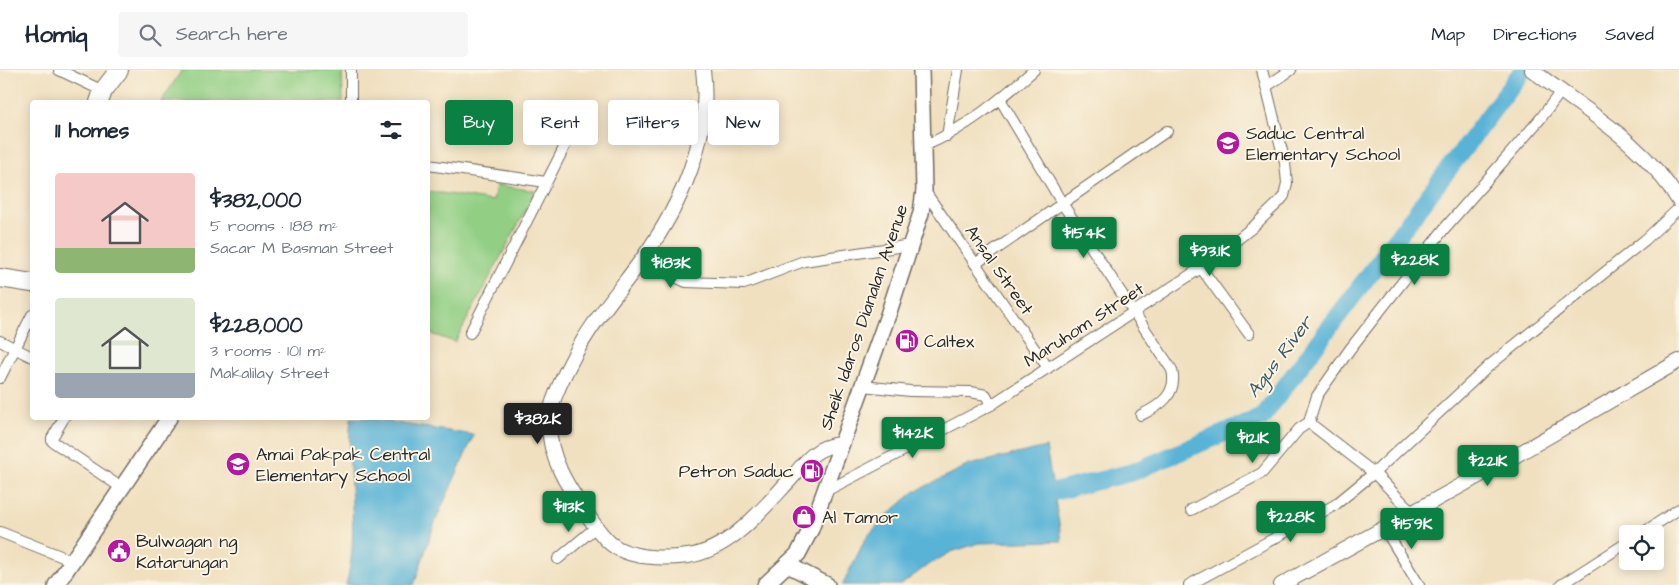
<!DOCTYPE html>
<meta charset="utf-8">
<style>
body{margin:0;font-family:"Architects Daughter",sans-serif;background:#f6f6f7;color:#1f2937;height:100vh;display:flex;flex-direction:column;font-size:19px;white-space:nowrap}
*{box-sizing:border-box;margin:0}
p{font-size:16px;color:#747a83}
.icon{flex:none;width:28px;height:28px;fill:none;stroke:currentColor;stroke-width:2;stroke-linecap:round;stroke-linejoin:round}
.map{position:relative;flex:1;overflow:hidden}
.sheet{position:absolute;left:30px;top:30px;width:400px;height:320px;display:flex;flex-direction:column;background:#fff;border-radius:5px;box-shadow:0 2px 12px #0003}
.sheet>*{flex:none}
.banner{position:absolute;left:445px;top:30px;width:475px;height:45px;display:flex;gap:10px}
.tools{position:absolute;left:1619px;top:455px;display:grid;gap:10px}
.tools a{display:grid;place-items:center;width:45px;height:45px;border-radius:5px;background:#fff;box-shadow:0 2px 12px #0003;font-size:25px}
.price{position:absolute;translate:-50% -42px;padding:0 11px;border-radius:5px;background:#0b8043;color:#fff;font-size:16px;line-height:32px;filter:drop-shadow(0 1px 2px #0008)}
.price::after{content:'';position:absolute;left:50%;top:30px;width:15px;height:11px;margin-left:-8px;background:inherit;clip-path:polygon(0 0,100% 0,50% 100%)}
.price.current{background:#222;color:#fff}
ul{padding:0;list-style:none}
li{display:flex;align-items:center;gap:15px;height:125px;padding:0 25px}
li span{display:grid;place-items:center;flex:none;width:140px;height:100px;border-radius:5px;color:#555}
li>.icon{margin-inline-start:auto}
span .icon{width:60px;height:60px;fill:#fffc;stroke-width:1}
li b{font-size:21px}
h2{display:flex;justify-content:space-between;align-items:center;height:60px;padding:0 25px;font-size:21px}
.tag{padding:0 18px;border-radius:5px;background:#fff;box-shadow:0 2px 12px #0003;font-size:18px;line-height:45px}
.tag.current{background:#0b8043;color:#fff}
header{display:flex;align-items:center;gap:30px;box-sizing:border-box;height:70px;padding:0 25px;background:#fff;border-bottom:1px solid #e0e1e3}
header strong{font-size:24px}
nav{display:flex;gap:28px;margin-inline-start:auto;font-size:18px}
.search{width:350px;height:45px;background:#f6f6f7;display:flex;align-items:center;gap:12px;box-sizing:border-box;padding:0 18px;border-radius:5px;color:#747a83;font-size:19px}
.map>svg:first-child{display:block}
.green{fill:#92cf85;stroke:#5e7d58}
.water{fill:#59b3d7;stroke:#426f81}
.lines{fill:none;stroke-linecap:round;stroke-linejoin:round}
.river{stroke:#59b3d7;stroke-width:18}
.street-casing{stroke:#706a5f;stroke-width:12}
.secondary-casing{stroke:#706a5f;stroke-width:16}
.primary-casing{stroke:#706a5f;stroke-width:18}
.highway-casing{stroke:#706a5f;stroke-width:20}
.street{stroke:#fff;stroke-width:10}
.secondary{stroke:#fff;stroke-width:14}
.primary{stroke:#fff;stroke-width:15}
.highway{stroke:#fff;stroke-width:18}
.labels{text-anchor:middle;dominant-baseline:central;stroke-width:4;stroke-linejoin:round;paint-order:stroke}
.poi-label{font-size:18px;fill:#2b2b2b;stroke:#fcf5e5;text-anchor:start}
.street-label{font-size:18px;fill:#2b2b2b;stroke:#fcf5e5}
.water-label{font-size:19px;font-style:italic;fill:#3b5b67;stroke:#fcf5e5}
</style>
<header>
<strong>Homiq</strong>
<div class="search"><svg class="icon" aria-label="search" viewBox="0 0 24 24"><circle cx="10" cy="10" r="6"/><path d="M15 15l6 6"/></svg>Search here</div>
<nav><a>Map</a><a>Directions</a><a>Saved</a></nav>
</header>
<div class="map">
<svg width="1679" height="515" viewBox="0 0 1679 515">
<rect width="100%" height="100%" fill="#fcf5e5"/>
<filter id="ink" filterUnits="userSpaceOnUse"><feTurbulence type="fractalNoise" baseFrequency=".02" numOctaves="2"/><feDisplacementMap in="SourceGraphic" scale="10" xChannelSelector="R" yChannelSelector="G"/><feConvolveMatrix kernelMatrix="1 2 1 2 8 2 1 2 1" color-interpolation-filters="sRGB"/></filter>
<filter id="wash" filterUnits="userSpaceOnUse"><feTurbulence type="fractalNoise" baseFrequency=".0096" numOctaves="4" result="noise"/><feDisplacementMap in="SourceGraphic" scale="20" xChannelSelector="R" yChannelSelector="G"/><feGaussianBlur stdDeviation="1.12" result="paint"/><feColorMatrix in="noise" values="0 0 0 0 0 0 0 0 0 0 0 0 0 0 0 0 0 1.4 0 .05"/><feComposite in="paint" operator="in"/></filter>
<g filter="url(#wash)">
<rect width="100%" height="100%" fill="#f0e0c0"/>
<g class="green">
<polygon points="182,0 342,0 343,32 161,32"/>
<polygon points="496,115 536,121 455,272 428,263 428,121 493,131"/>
</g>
<g class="water">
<path d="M351 348H365L474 365 435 452 414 515H346C361 460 345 404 351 348Z"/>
<polygon points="1046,377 1062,471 979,473 951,482 925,497 901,515 842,515 866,468 885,447 914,422 969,395"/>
</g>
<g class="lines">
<polyline class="river" points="1030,428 1133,402 1262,347 1523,0"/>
</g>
</g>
<g filter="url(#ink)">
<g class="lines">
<g class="street-casing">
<g id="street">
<polyline points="59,0 103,21"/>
<polyline points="1267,16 1291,0"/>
<path d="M1000 29 1062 133 1172 300C1178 324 1160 336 1141 345"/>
<polyline points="351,32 351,0"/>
<polyline points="947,66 958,0"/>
<path d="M924 76C965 59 1000 30 1034 0"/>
<polyline points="428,95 546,112"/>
<polyline points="924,120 1048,298"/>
<polyline points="644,187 667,203 686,212 744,214 804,191 911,175"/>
<polyline points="975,194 1167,61"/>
<polyline points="1201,198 1249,264"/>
<polyline points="470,263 573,60"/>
<polyline points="0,271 32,287"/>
<polyline points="0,308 32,245"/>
<polyline points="863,316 910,321 971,322 986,325 991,335"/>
<polyline points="64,348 52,368 52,371 122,418"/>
<polyline points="824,422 991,335 1201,198 1253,157 1278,133 1284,126 1287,113 1285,93 1262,0"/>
<polyline points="1191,440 1262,403 1299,359 1311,351"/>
<polyline points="1413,443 1374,403 1490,295 1645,170 1679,138"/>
<polyline points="1384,458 1419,515"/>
<polyline points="0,462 73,491"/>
<polyline points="1641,464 1679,439"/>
<polyline points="558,489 596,457"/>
<polyline points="1189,515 1335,435 1374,403 1312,355 1310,348 1317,326 1350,279 1444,159 1541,48 1556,28"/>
<polyline points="1561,515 1628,472"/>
</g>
</g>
<g class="secondary-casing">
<g id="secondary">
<path d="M703 0C712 67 681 135 643 188 619 221 592 252 573 288 565 303 551 331 549 348 547 386 568 418 589 447 595 456 602 466 610 473 628 489 665 489 688 486 729 480 760 442 787 413 805 394 812 377 840 374"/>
<path d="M1532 0C1584 40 1644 72 1679 131"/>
<polyline points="1281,515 1513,387 1679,291"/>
</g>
</g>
<g class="primary-casing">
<g id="primary">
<polyline points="788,495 827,515"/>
<polyline points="56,515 169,348"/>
<polyline points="765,515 798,484 811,459 888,245 921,143 924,120 921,0"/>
</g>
</g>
<g class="highway-casing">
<g id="highway">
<polyline points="99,32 103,21 119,0"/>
<polyline points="0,208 32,213"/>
</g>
</g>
<use href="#street" class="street"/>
<use href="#secondary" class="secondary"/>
<use href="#primary" class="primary"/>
<use href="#highway" class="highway"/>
</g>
</g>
<defs>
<g id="school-disc" transform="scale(1.25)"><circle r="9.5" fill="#b5179e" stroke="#fcf5e5"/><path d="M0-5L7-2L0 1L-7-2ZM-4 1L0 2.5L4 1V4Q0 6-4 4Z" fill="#fff"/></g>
<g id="fuel-disc" transform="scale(1.25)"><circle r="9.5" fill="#b5179e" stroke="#fcf5e5"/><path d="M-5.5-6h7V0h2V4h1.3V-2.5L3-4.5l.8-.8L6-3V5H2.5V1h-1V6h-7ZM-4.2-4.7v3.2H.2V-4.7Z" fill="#fff"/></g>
<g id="shop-disc" transform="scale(1.25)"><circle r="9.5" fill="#b5179e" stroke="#fcf5e5"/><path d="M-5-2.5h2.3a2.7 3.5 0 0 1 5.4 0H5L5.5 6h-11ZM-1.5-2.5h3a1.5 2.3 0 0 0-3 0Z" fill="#fff"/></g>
<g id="civic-disc" transform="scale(1.25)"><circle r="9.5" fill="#b5179e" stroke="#fcf5e5"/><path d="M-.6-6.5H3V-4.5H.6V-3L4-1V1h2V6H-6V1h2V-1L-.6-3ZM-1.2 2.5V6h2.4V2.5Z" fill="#fff"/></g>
</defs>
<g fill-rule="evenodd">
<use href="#school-disc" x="1228" y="73"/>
<use href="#fuel-disc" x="907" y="271"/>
<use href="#school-disc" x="238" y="394"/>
<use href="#fuel-disc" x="812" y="401"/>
<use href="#shop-disc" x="804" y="447"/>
<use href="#civic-disc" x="119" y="481"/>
</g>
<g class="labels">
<g class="poi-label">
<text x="1246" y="63">Saduc Central<tspan x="1246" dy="21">Elementary School</tspan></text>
<text x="924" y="271">Caltex</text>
<text x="256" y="384">Amai Pakpak Central<tspan x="256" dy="21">Elementary School</tspan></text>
<text x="794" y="401" text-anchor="end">Petron Saduc</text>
<text x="822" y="447">Al Tamor</text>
<text x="136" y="471">Bulwagan ng<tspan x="136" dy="21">Katarungan</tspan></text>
</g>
<g class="street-label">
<text transform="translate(999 200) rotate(55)">Ansal Street</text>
<text transform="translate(864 247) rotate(-71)">Sheik Idaros Dianalan Avenue</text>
<text transform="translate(1084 255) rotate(-33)">Maruhom Street</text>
</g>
<g class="water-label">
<text transform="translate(1280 287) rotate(-53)">Agus River</text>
</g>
</g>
</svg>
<div class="tools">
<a><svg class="icon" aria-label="locate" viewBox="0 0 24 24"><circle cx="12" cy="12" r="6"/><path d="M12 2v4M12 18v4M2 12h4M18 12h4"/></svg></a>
</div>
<b class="price" style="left:1084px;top:189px">$154K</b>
<b class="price" style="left:1210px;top:207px">$93.1K</b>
<b class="price" style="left:1415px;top:216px">$228K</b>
<b class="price" style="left:671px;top:219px">$183K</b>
<b class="price current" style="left:538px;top:375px">$382K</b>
<b class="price" style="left:913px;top:389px">$142K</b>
<b class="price" style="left:1253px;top:394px">$121K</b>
<b class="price" style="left:1488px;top:417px">$221K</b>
<b class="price" style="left:569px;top:463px">$113K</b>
<b class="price" style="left:1291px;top:473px">$228K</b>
<b class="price" style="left:1412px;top:480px">$159K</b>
<div class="banner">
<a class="tag current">Buy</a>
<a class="tag">Rent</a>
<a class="tag">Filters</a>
<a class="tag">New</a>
</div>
<section class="sheet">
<h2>11 homes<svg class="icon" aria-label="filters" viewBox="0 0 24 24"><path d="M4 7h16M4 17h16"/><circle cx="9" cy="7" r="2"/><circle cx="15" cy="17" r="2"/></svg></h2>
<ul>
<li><span style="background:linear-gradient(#f6c9c9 75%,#8fb573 0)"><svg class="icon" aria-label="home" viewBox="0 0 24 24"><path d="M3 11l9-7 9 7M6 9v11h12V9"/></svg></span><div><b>$382,000</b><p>5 rooms · 188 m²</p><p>Sacar M Basman Street</p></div></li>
<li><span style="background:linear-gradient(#dfe7d0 75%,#9aa5b1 0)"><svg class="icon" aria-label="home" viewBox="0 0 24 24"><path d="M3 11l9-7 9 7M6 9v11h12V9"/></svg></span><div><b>$228,000</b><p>3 rooms · 101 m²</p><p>Makalilay Street</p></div></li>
</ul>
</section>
</div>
